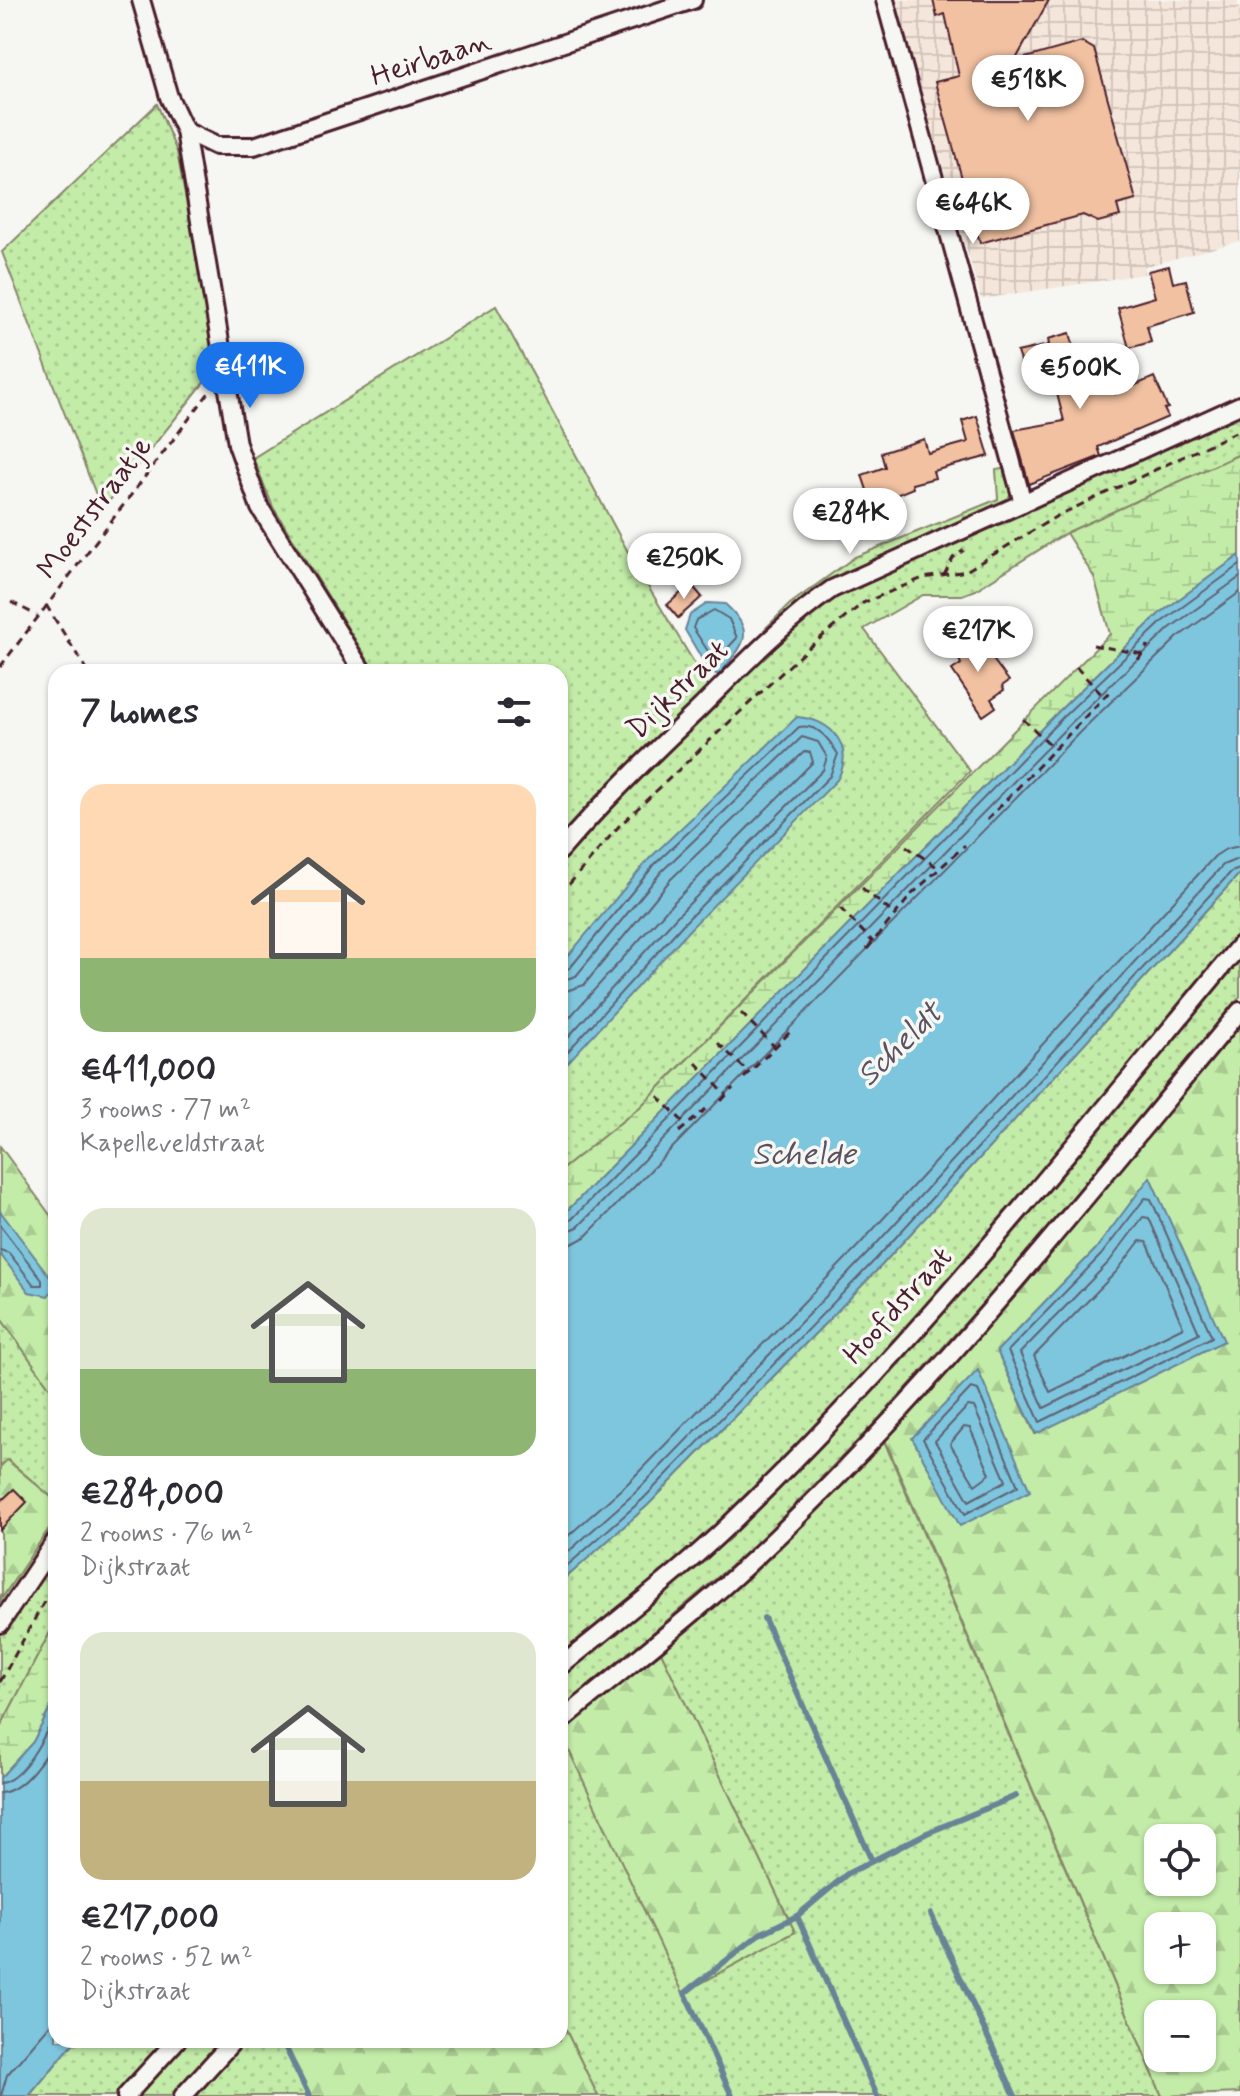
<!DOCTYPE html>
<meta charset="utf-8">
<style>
body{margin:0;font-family:Mynerve,sans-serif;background:#f7f7f7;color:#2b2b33;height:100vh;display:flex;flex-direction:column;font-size:30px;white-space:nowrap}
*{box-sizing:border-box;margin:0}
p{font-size:26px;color:#7c7c81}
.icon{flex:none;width:44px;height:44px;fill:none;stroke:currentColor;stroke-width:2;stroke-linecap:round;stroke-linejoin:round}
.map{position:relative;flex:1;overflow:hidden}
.panel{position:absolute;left:48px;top:664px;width:520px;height:1384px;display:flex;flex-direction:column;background:#fff;border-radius:24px;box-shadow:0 2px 6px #0004}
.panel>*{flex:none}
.buttons{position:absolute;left:1144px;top:1824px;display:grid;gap:16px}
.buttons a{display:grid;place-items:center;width:72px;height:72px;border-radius:16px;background:#fff;box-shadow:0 2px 6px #0004;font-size:40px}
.price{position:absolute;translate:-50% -68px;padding:0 18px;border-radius:28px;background:#fff;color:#222;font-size:26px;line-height:52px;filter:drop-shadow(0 2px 4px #0008)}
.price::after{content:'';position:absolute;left:50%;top:48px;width:24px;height:18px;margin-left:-12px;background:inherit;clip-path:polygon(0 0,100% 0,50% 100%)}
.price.selected{background:#1a73e8;color:#fff}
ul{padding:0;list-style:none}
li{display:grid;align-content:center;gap:16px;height:424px;padding:0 32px}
li span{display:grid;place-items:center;height:248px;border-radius:24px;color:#555}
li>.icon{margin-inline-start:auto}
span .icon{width:144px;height:144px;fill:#fffc;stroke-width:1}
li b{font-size:34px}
h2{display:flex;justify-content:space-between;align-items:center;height:96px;padding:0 32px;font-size:34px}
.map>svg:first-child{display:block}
.industrial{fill:url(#industrial-grid)}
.grass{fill:url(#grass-dots);stroke:#86866a;stroke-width:2}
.forest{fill:url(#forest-firs);stroke:#86866a;stroke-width:2;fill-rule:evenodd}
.wetland{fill:url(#wetland-marsh);stroke:#86866a;stroke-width:2}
.water{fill:#7ec6de;stroke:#698396;stroke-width:2}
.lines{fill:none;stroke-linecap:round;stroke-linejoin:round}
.shore{stroke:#5f6273;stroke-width:2}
.stream{stroke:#698396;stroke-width:6}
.building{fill:#f1c1a1;stroke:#4a1f2b;stroke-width:2}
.street-casing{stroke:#4a1f2b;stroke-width:22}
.path{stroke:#4a1f2b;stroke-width:3;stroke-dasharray:8 6;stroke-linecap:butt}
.street{stroke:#f6f6f2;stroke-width:16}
.labels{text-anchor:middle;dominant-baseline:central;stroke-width:7;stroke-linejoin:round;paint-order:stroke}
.street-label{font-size:30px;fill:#4a1f2b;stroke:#f6f6f2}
.water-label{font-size:32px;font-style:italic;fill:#5a5161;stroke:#f6f6f2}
</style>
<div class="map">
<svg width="1240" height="2096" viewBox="0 0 1240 2096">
<defs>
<pattern id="industrial-grid" width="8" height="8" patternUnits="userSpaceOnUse" patternTransform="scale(2)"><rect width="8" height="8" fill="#f4e6da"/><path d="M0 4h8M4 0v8" fill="none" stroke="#d3c5bb"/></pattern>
<pattern id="grass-dots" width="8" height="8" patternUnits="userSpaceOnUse" patternTransform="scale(2)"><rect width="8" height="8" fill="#c3eca8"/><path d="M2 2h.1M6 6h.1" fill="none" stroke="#a9ca91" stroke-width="1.8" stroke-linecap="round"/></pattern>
<pattern id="forest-firs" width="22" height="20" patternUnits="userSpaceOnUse" patternTransform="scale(2)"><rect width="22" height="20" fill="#c3eca8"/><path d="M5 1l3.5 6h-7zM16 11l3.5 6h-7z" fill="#a9ca91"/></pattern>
<pattern id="wetland-marsh" width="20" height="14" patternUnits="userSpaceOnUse" patternTransform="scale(2)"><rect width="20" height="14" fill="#c3eca8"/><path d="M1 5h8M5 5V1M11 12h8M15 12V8" fill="none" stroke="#a9ca91"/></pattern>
</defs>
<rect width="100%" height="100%" fill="#f6f6f2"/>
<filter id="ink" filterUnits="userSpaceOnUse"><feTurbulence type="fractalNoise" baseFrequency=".0125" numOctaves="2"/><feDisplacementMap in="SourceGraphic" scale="16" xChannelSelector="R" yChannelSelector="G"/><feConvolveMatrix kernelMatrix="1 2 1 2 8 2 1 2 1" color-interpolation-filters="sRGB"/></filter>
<g filter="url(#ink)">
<polygon class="industrial" points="895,0 1237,0 1240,12 1240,241 1143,267 1144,274 981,299"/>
<g class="grass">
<polygon points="157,104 177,152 215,357 207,379 102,510 2,252"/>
<polygon points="496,306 635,565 713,694 770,639 764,630 790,604 855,557 998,499 996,470 1008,468 1011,493 1005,505 1240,410 1240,454 1066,533 975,590 962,595 923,595 864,629 970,771 640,1107 560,1171 560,672 375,672 273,507 253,458"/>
<polygon points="1240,873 1240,997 1008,1275 876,1422 754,1546 560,1712 560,1583 648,1505 881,1266"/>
<polygon points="0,1317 56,1396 56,1501 8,1460 0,1467"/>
<polygon points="879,1429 1162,2096 598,2096 560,2018 560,1731 683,1992 795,1932 656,1642"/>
<polygon points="56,1519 56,1621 0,1728 0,1596"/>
<polygon points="76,2040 222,2040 172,2096 29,2096"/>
<polygon points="234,2040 280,2040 310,2096 183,2096"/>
</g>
<g class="forest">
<path d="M1240 1024V2093L1162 2096 883 1435 1022 1289ZM1151 1178 1036 1434H1035L997 1351 1095 1250ZM1158 1838H1202V1882H1158ZM1158 1926H1202V1970H1158ZM1158 2014H1202V2058H1158Z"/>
<polygon points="0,1146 56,1223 56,1396 0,1317"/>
<polygon points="7,1460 56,1501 56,1518 2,1598 0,1467"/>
<polygon points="656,1642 795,1932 683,1993 560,1731 560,1722"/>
<polygon points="560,2018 598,2096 310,2096 280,2040 560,2040"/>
</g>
<g class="wetland">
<polygon points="1240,454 1240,555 1159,614 1059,711 560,1218 560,1171 640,1107 1110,634 1094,577 1066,533"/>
<polygon points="56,1621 56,1697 33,1742 0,1778 0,1728"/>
</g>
<g class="water">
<polygon points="1240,555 1240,873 881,1266 648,1505 560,1583 560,1218 1059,711 1159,614"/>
<path d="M708 603 725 604C760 635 740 647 719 675L709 671 685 630 690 615Z"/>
<path d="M797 717C832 719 856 748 837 780L690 929 560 1071V969L567 957 649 859Z"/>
<polygon points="1150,1177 1224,1341 1036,1434 997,1351 1095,1250"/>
<polygon points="0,1211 56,1285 48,1296 29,1292 0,1254"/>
<polygon points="978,1370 1030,1491 960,1526 912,1438"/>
<polygon points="56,1697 56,2040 76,2040 29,2096 0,2096 0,1778 33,1742"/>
</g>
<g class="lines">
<g class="shore">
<polygon points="714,610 729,619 737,638 715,662 693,628 696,620"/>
<path d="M560 971 570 968 655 864 799 727C818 724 828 738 838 754L830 776 684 923 560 1060"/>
<polyline points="560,981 576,976 662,871 802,737 818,742 827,757 823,770 677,916 560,1046"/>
<polyline points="560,993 584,985 671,879 804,752 810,752 813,762 668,908 560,1028"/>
<polygon points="1145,1198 1151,1199 1212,1337 1040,1422 1008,1351 1101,1255"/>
<polygon points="1143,1217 1149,1218 1199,1333 1044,1408 1020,1353 1109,1262"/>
<polyline points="560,1224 571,1220 1064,716 1163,621 1240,565"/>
<polyline points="0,1225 42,1280 42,1285 34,1285 9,1253 0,1250"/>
<polyline points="560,1234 578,1227 1071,723 1170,628 1240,577"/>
<polygon points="1140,1241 1147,1242 1183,1327 1050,1392 1034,1356 1117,1271"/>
<polyline points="560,1246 572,1244 585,1237 1080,732 1178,637 1240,592"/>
<polygon points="971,1388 978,1390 1018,1486 965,1514 923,1439"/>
<polygon points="968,1406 974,1407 1006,1481 969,1501 935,1441"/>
<polygon points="964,1427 970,1428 990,1474 975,1485 950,1444"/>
<polyline points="560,1543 627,1484 859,1245 1215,856 1226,849 1240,846"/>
<polyline points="560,1559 636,1492 868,1253 1223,865 1240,858"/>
<polyline points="560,1572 643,1499 875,1260 1231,872 1240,869"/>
<path d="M0 1783C24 1780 46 1733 56 1713"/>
<path d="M0 1793C24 1791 46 1756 56 1736"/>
<polyline points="1,2096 7,2075 56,2018"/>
</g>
<g class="stream">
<polyline points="764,1618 872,1861"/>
<polyline points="931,1914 1015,2096"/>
<polyline points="797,1916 847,1874 927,1833 1016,1796"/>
<polyline points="282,2040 309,2096"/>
<polyline points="732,2096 685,1993 760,1934 797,1916 877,2096"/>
</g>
</g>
<g class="building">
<polygon points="933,0 1049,0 1015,61 1082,42 1094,49 1136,200 1117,205 1120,216 1098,222 1083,215 980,243 935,82 959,76 945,14 937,17"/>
<polygon points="1169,266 1173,283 1186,280 1194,312 1147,326 1151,342 1129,348 1118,308 1155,297 1148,271"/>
<polygon points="1070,333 1079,367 1087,366 1089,381 1105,374 1115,394 1154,377 1168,408 1164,409 1168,417 1098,447 1101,456 1029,484 1014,430 1064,421 1053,378 1028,385 1017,352 1049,345 1048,339"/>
<polygon points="977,416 989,456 933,471 935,478 912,484 913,488 872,505 862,475 885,467 881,453 924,439 928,453 968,442 962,421"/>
<polygon points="691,584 702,597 678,618 667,605"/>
<polygon points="962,630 978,655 986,650 1009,681 1002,686 1004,690 991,699 996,707 983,716 952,670 961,664 950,637"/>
<polygon points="14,1489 27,1502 0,1530 0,1502"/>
</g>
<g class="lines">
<g class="street-casing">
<g id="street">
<polyline points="141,0 169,97 185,131 237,444 260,508 363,672"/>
<polyline points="885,0 1023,503"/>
<polyline points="185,131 216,146 254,146 693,0"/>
<path d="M560 851C604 800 653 753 701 707 743 665 783 623 832 589L1240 405"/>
<polyline points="0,1624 56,1540"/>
<path d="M560 1667C618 1619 678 1574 731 1523 917 1344 1076 1142 1240 945"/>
<path d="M560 1722C627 1666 696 1614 759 1554 935 1388 1086 1196 1240 1011"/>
<polyline points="126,2096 177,2040"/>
<polyline points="183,2096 234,2040"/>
</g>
</g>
<g class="path">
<polyline points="944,575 953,558 964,550"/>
<polyline points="11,602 36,615"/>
<polyline points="46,605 88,672"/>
<polyline points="1093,645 1142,654"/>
<polyline points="1138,660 1148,645"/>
<polyline points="0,667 211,390"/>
<polyline points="1076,667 1104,697"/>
<polyline points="1023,719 1055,749"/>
<polyline points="987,820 1109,692"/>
<polyline points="906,846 940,869"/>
<polyline points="862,888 895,915"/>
<polyline points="560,895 619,826 807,649 863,603 923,578 966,571 1057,516 1240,430"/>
<polyline points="840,908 873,942"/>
<polyline points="867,949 912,894 965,845"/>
<polyline points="741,1013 775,1047"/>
<polyline points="718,1043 749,1073"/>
<polyline points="696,1063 726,1095"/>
<polyline points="744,1078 793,1029"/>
<polyline points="658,1096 687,1126"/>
<polyline points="721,1101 733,1088"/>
<polyline points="679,1132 706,1109"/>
<polyline points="0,1682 56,1580"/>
</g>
<use href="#street" class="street"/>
</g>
</g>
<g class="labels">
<g class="street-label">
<text transform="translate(431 59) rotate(-18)">Heirbaan</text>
<text transform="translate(95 508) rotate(-53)">Moeststraatje</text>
<text transform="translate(678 690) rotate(-44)">Dijkstraat</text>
<text transform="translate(898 1306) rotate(-48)">Hoofdstraat</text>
</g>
<g class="water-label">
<text transform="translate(900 1045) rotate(-44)">Scheldt</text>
<text x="804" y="1155">Schelde</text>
</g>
</g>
</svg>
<div class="buttons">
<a><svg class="icon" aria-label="locate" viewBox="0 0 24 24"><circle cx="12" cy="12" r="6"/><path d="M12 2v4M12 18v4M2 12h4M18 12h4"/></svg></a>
<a>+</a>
<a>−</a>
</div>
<b class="price" style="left:1028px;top:123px">€518K</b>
<b class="price" style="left:973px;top:246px">€646K</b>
<b class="price selected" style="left:250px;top:410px">€411K</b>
<b class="price" style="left:1080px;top:411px">€500K</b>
<b class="price" style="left:850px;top:556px">€284K</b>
<b class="price" style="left:684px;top:601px">€250K</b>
<b class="price" style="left:978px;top:674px">€217K</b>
<section class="panel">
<h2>7 homes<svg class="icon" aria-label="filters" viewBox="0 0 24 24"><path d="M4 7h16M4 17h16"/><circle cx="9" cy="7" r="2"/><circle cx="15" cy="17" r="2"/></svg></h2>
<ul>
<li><span style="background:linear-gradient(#ffd9b3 70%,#8fb573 0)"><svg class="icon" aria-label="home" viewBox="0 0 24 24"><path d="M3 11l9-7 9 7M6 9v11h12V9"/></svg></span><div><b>€411,000</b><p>3 rooms · 77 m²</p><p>Kapelleveldstraat</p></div></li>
<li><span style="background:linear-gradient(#dfe7d0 65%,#8fb573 0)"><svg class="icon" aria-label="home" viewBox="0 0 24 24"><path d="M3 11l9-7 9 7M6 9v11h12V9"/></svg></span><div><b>€284,000</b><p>2 rooms · 76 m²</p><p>Dijkstraat</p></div></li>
<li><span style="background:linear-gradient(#dfe7d0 60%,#c2b280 0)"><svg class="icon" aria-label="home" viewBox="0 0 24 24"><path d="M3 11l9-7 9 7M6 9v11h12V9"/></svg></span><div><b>€217,000</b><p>2 rooms · 52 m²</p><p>Dijkstraat</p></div></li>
</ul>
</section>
</div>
